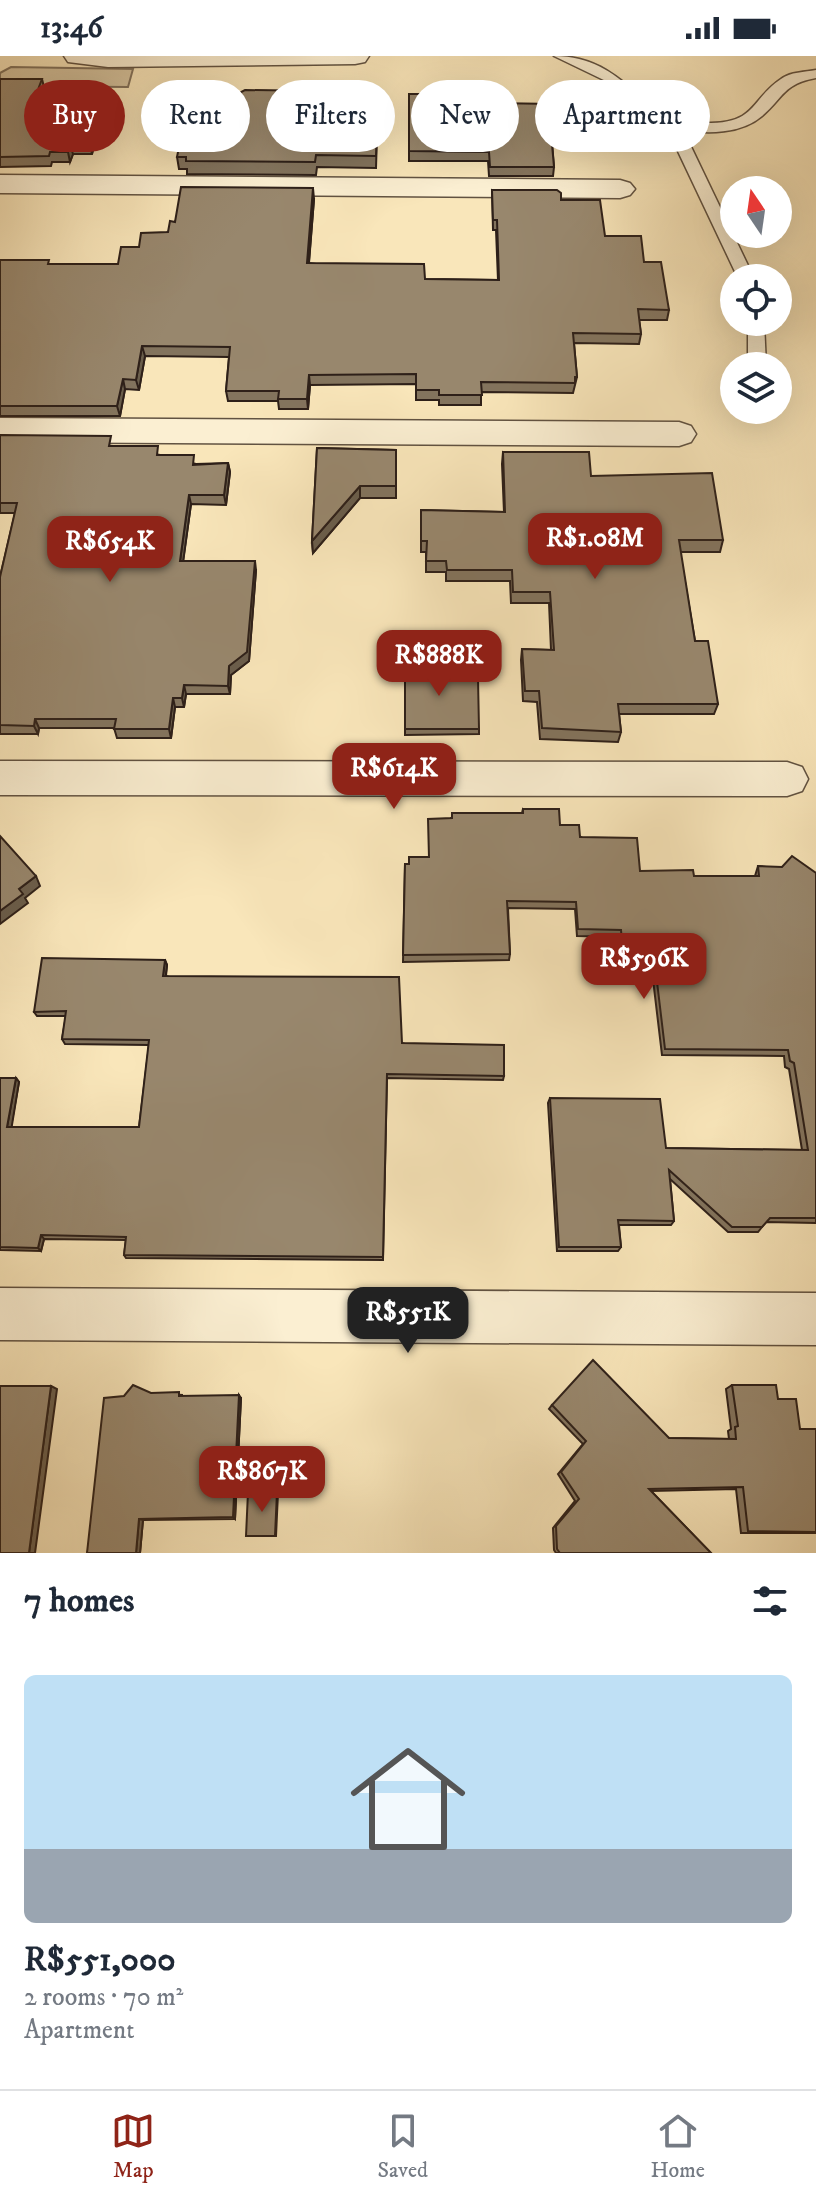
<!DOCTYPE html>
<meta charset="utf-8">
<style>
body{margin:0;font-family:"IM FELL DW Pica",serif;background:#f2f2f3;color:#1f2937;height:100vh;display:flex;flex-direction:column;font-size:30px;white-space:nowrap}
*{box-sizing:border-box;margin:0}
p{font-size:26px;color:#747a83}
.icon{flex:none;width:44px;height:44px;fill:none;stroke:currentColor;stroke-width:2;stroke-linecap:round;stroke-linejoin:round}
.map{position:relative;height:1497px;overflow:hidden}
.details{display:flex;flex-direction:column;background:#fff;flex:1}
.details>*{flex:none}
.hud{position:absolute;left:24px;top:24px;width:768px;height:72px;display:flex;gap:16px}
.needle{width:52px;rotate:347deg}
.controls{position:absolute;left:720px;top:120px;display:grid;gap:16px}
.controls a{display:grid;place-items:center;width:72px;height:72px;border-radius:50%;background:#fff;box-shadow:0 8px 32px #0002;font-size:40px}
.price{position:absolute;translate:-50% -68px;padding:0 18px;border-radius:16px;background:#8f2418;color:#fff;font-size:26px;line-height:52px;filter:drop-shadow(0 2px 4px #0008)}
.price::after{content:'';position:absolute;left:50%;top:48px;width:24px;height:18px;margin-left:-12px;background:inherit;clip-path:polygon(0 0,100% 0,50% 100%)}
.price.on{background:#222;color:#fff}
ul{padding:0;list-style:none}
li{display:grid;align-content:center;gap:16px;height:424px;padding:0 24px}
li+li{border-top:2px solid #e0e1e3}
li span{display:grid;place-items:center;height:248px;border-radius:12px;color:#555}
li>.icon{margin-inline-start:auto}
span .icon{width:144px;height:144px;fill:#fffc;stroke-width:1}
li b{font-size:34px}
h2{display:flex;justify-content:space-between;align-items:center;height:96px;padding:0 24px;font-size:34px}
.pill{padding:0 28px;border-radius:36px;background:#fff;box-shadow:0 8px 32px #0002;font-size:28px;line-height:72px}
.pill.on{background:#8f2418;color:#fff}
.status{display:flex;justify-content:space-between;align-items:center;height:56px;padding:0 40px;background:#fff;direction:ltr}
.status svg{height:22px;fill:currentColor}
.menu{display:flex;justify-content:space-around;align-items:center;height:112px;border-top:2px solid #e0e1e3;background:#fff;font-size:22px;color:#747a83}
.menu a{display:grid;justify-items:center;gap:4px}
.menu .on{color:#8f2418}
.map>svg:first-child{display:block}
.green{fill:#d6c49f;stroke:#82725c;stroke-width:2}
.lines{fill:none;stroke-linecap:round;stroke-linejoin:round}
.service-casing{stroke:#615241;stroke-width:3}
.minor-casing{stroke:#615241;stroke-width:3}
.tertiary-casing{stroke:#615241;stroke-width:3}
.service{fill:#fbefd2;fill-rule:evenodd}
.minor{fill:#fbefd2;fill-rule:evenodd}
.tertiary{fill:#fbefd2;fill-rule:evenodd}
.wall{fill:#83745e;stroke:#2e2019;stroke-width:2}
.shaded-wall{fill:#6a5e4c;stroke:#2e2019;stroke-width:2}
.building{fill:#98876d;stroke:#2e2019;stroke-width:2}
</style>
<div class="status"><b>13:46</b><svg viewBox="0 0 49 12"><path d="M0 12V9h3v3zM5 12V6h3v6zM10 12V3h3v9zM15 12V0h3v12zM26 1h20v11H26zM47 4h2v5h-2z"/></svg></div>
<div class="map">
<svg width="816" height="1497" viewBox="0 0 816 1497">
<rect width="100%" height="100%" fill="#f9e6ba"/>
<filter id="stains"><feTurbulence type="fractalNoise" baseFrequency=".0025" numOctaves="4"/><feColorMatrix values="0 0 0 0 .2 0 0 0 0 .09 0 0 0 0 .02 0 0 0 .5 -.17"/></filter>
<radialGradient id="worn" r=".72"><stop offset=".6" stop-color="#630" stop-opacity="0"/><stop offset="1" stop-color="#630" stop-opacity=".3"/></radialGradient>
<polygon class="green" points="11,11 133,13 128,31 0,30 0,17"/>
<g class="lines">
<g class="service-casing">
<g id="service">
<path d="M554 0C630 0 639 70 711 67 757 66 751 43 781 23 790 16 805 16 816 14V22C783 28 784 41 762 60 741 78 708 78 683 74L754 222H738L666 70 647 61 610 27Z"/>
<polygon points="748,266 764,266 766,310 748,310"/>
<polygon points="742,354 760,354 756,362 744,362"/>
</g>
</g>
<g class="minor-casing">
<g id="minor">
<polygon points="0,119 620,124 630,127 635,133 630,139 620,142 0,137"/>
<polygon points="0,362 679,366 691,370 696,378 691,386 679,390 0,386"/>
<polygon points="0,705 787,706 802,711 808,723 802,735 787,740 0,739"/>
<polygon points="0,1232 816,1237 816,1289 0,1284"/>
</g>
</g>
<g class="tertiary-casing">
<polygon id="tertiary" points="64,0 369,0 365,6 355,8 108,11 68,6"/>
</g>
<use href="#service" class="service"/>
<use href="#minor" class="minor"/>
<use href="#tertiary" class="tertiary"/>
</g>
<g class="wall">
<polygon points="0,23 42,23 44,31 66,31 68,42 101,42 103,52 92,98 73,98 70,106 52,106 51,110 0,111"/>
<polygon points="409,38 497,47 556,77 555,86 552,86 554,111 553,120 489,120 488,105 409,105"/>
<polygon points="324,47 324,66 377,79 376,112 317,111 316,119 187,118 187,113 179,113 177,101"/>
<polygon points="492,134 561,144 605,180 644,206 669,254 667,264 639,264 641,278 639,288 574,287 577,321 573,337 481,336 481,349 439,349 439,344 416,344 416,328 310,329 308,353 279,353 278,345 228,345 226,335 229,301 145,300 139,334 125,333 120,360 0,360 0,204 50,208 118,208 139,191 168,176 175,166 314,143 309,207 425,223 498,224 496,174 493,174"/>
<polygon points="0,379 113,390 160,399 196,408 228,407 230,416 226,449 191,448 183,505 256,514 249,605 231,619 230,638 186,638 184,651 175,651 171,682 117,682 114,672 39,672 38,678 0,678 0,521 15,457 0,457"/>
<polygon points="317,392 396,394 396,442 360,442 313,497 312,485"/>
<polygon points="503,396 591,420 723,484 720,496 680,496 695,585 718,648 714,658 619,658 621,676 618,686 540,683 537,646 523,645 521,604 522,593 551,594 549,547 511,547 510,525 446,525 446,516 426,516 426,496 421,496 421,454 504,456 502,408"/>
<polygon points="405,602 444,622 479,673 479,678 405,679"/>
<polygon points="523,753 560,769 640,815 694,820 755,820 758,810 816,817 816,1167 766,1166 758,1176 728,1176 670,1123 674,1165 671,1169 619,1169 621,1191 618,1195 557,1195 548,1047 550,1042 666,1092 802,1094 789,1013 785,1011 784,1000 662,999 652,915 622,915 619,881 577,880 575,853 508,852 510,898 509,904 403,906 405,808 409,808 429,801 451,762 522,757"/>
<polygon points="165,904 167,909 166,920 402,987 504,1020 503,1024 387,1022 383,1204 126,1202 124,1199 126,1184 44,1183 41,1195 0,1194 0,1022 16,1022 19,1026 11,1071 139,1071 149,989 65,988 62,983 66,960 37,960 34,956"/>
<polygon points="732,1329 778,1343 800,1373 816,1373 816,1477 741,1477 736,1433 651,1435 711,1497 556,1497 554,1494 553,1472 575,1445 558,1418 583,1388 549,1353 552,1349 669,1382 729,1383 728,1375 731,1373 726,1333"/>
<polygon points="151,1337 182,1339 182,1340 241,1342 235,1463 143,1464 140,1497 87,1497"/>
</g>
<g class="shaded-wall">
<polygon points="101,42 103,52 92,98 90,89"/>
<polygon points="70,89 73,98 70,106 68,96"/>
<polygon points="313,132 314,143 308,217 307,207"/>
<polygon points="142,290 145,300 139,334 136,324"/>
<polygon points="309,319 310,329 308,353 307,343"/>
<polygon points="123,323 125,333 120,360 117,350"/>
<polygon points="228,407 230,416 226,449 224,439"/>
<polygon points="360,430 360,442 313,497 312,485"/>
<polygon points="189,439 191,448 182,514 180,505"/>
<polygon points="255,505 256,514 249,605 231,619 230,638 228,630 229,610"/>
<polygon points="184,629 186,638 184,651 182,642"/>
<polygon points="173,642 175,651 171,682 169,673"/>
<polygon points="35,663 39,672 38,678 34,670"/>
<polygon points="36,820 40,830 25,842 28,847 0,868 0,855 19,833"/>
<polygon points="165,904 167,909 165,925 163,920"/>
<polygon points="16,1022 19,1026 11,1075 7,1071"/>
<polygon points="41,1179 44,1183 41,1195 38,1192"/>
<polygon points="51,1330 57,1333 35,1497 29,1497"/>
<polygon points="239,1339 241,1342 235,1463 233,1461"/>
<polygon points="277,1436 278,1437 276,1480 275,1480"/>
<polygon points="139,1463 143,1464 140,1497 136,1497"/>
</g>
<g class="building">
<polygon points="0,23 42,23 39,31 66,31 63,42 101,42 90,89 70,89 68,96 50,96 49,100 0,101"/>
<polygon points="245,34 324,35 323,66 377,67 376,100 316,99 315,106 186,105 186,101 177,101 184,66"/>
<polygon points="409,38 497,38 497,47 554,48 556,77 551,77 554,111 490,111 489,96 409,95"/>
<polygon points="181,131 313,132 307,207 424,208 425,223 499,224 497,164 493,164 492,134 557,134 561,137 561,144 600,144 605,180 641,180 644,206 661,206 669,254 638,253 641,278 573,277 577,321 575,321 575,327 481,326 482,339 439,339 439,334 416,334 416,318 309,319 307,343 278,343 279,335 226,335 230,291 142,290 136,324 123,323 117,350 0,350 0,204 49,204 48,208 118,208 121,191 139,191 141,177 168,176 170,165 175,166"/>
<polygon points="0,379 111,380 109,390 158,390 157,399 194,399 193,409 228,407 224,439 189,439 180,505 255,505 247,596 229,610 228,630 184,629 182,642 173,642 169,673 114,673 116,663 35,663 34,670 0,669 0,521 17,447 0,447"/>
<polygon points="317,392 396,394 396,430 360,430 312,485"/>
<polygon points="503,396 589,396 591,420 712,417 723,484 679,484 695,585 708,585 718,648 618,648 621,676 542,672 539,635 525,635 522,593 554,594 550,536 513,536 512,514 447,514 446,505 426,505 427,485 421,485 421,454 505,456"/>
<polygon points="405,602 443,602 444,622 478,622 479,673 405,673"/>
<polygon points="523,753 559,753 560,769 579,769 580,781 637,782 640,815 693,814 694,820 759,820 758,810 782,811 792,800 816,817 816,1162 770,1162 762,1171 732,1171 669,1114 674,1165 618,1164 621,1191 559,1191 550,1042 660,1043 666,1092 808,1094 794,1007 790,1005 788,994 665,993 655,909 624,908 621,874 578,873 576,846 507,845 510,898 403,899 405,808 409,808 409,801 429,801 428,763 452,762 452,757 523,757"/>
<polygon points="0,780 36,820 19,833 23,838 0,855"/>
<polygon points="42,902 165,904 163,920 399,921 402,987 504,989 504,1020 387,1018 383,1201 124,1199 126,1181 41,1179 38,1192 0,1191 0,1022 16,1022 7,1071 139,1071 149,984 62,983 66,955 34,956"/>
<polygon points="593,1304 669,1382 736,1383 735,1371 738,1370 732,1329 776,1329 778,1343 796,1343 800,1373 816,1373 816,1476 748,1475 743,1431 649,1433 711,1497 560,1497 557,1493 556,1470 579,1443 561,1416 586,1385 552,1349"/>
<polygon points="133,1329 151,1337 179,1336 179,1340 239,1339 233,1461 139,1463 136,1497 87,1497 104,1342 124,1340"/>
<polygon points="0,1330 51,1330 29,1497 0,1497"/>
<polygon points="248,1436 277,1436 275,1480 246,1480"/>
</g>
<rect width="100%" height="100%" filter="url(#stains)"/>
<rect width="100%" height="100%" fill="url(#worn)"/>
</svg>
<div class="controls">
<a><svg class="needle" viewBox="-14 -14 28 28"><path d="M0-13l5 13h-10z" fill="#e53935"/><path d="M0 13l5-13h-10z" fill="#747a83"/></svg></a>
<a><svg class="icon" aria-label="locate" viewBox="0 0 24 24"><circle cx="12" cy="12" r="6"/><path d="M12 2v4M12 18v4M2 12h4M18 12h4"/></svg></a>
<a><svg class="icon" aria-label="layers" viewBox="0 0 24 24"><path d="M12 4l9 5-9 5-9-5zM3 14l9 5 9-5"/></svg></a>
</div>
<b class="price" style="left:595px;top:525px">R$1.08M</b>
<b class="price" style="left:110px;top:528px">R$654K</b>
<b class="price" style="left:439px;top:642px">R$888K</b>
<b class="price" style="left:394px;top:755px">R$614K</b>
<b class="price" style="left:644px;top:945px">R$596K</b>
<b class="price on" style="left:408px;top:1299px">R$551K</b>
<b class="price" style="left:262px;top:1458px">R$867K</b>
<div class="hud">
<a class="pill on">Buy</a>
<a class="pill">Rent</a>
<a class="pill">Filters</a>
<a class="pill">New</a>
<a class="pill">Apartment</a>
</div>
</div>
<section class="details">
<h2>7 homes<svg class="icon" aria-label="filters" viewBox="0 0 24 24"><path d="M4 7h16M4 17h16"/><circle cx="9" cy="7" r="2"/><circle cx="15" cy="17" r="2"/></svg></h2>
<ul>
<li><span style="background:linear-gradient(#bfe0f5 70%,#9aa5b1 0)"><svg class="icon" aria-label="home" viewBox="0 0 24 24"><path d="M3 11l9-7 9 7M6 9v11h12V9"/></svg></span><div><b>R$551,000</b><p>2 rooms · 70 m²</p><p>Apartment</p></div></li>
</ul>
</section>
<nav class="menu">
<a class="on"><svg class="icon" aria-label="map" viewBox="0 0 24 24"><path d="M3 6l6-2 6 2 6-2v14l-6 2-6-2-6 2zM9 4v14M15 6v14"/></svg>Map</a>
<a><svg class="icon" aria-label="saved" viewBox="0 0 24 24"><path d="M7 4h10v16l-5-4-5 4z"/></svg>Saved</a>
<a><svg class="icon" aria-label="home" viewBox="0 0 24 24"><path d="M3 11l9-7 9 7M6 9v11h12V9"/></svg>Home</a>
</nav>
